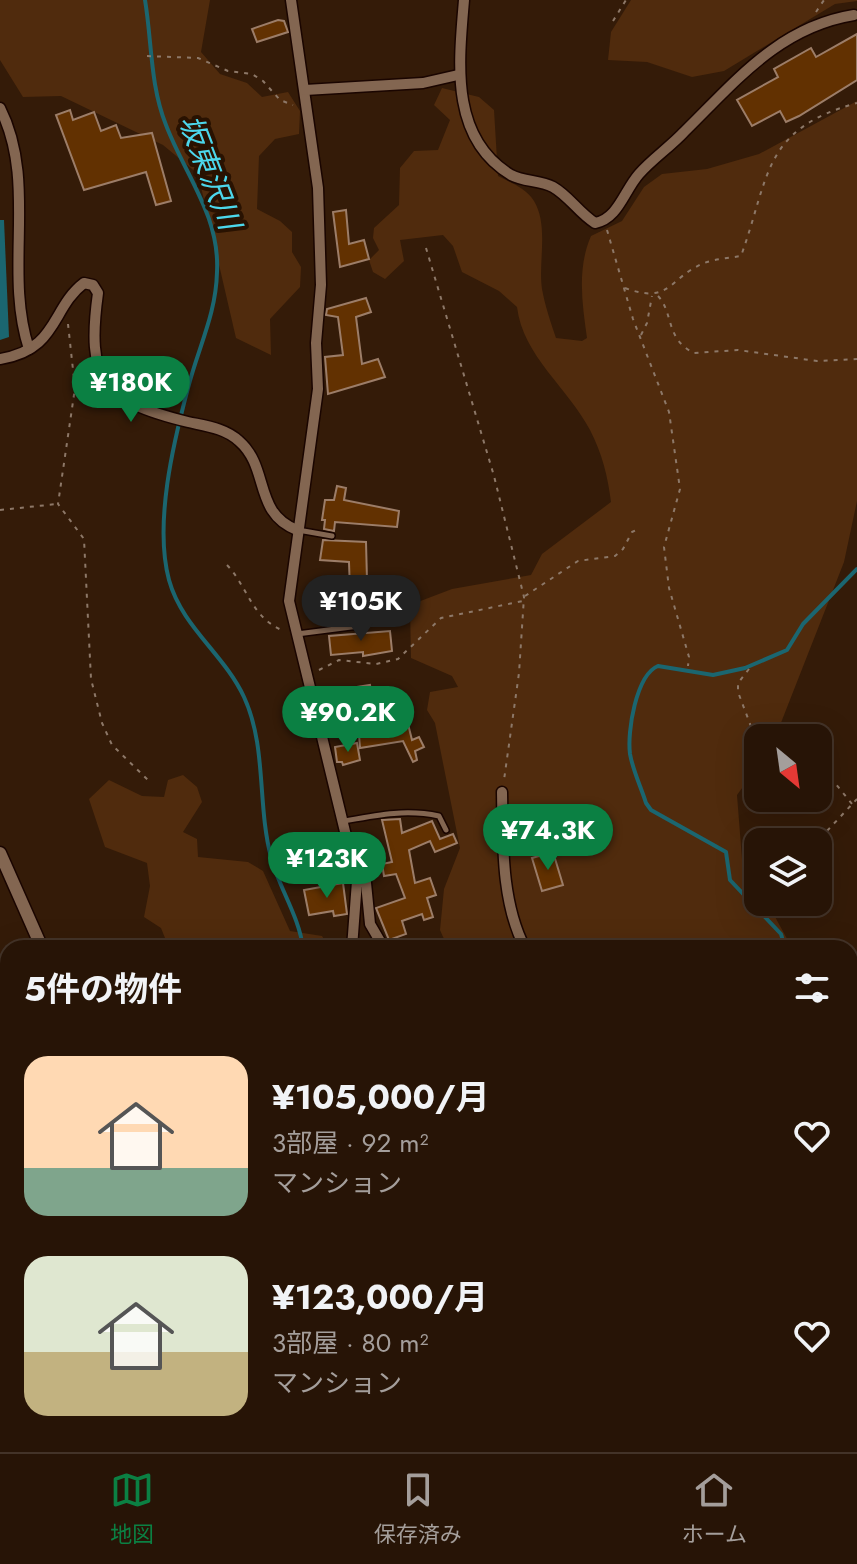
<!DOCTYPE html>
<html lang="ja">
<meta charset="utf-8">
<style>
body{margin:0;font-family:Jost,"Noto Sans JP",sans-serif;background:#2f1d10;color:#f1f3f6;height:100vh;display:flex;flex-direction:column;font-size:30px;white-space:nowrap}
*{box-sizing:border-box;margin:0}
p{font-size:26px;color:#a49e9b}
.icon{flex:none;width:44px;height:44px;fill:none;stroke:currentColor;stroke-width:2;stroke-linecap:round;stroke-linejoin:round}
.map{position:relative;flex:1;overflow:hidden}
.drawer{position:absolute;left:0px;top:940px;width:858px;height:512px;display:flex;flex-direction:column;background:#271406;border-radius:24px 24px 0 0;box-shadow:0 8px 32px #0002,0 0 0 2px #433328}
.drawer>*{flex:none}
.needle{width:52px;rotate:151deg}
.fabs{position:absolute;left:744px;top:724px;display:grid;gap:16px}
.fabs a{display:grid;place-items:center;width:88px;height:88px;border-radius:16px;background:#271406;box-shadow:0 8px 32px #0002,0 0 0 2px #433328;font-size:40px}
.price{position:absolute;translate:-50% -68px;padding:0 18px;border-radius:28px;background:#0b8043;color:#fff;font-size:26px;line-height:52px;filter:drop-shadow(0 2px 4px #0008)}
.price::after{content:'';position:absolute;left:50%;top:48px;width:24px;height:18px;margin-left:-12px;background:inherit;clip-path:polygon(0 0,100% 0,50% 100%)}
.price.on{background:#222;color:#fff}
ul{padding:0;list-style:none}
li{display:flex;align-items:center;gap:24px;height:200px;padding:0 24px}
li span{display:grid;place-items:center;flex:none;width:224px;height:160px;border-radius:24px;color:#555}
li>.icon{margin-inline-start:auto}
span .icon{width:96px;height:96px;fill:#fffc;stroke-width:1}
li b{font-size:34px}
h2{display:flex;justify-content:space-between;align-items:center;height:96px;padding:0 24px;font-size:34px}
.dock{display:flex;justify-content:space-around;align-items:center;height:112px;border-top:2px solid #433328;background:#271406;font-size:22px;color:#a49e9b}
.dock a{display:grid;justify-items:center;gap:4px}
.dock .on{color:#0b8043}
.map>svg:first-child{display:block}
.green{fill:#502b0d}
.water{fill:#1b6670}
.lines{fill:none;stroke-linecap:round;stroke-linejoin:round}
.stream{stroke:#1b6670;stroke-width:4}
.building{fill:#623101;stroke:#9c7d68;stroke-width:2}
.service-casing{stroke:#1a0500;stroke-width:8}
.minor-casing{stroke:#1a0500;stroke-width:13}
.tertiary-casing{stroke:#1a0500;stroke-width:15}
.path{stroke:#8d7868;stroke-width:2;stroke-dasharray:4 6;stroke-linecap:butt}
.service{stroke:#836651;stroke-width:5}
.minor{stroke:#836651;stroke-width:10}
.tertiary{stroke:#836651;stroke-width:12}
.labels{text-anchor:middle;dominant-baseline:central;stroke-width:8;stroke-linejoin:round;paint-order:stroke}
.water-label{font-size:30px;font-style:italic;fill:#4cd7eb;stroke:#291201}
</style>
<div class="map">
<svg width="857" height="1452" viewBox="0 0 857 1452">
<rect width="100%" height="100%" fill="#341b08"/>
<g class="green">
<polygon points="0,0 210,0 201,52 220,74 247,83 262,97 288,92 300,111 299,134 275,139 259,156 257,209 280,221 292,232 292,252 301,267 300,287 270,319 271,355 236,338 198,174 163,145 61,96 23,97 0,60"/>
<polygon points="631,0 857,0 857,1 835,4 724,71 692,77 647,62 608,60 611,32"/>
<path d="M442 88 479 97 494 110 498 176C511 183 526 188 534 201 549 226 538 262 542 289 545 306 551 323 556 338L582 341 587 338C582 303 577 268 591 236L622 221 644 187 662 174 707 169 759 154 857 101V501L844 562 775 738H758V766L737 795 742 859 758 887V902H767L792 948H448L440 930 444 889 460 848 435 723 427 710 430 692 458 687 452 676 411 658 410 605 452 589 531 575 542 554 611 502C608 477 602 453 590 430 568 388 523 356 517 307L499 291 462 272 453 246 443 235 400 240 404 261 385 279 373 272 369 260 379 250 373 238 374 228 399 205 400 168 414 151 438 150 450 120 434 105Z"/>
<polygon points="183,775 197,787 202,802 183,832 197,839 198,857 248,862 263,871 290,931 322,936 329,948 169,948 161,928 144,917 150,886 147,863 105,847 89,799 109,780 142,796 164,797 168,780"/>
<polygon points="0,1165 8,1172 8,1288 0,1281"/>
</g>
<polygon class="water" points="0,220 4,220 9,337 0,340"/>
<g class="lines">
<g class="stream">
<path d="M145 0C152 42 150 85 166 125 185 175 220 216 217 272 216 315 198 348 188 388 173 444 154 524 169 580 182 627 224 654 244 697 267 747 257 804 271 857 279 888 299 916 303 948"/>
<path d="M785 948 781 934 730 880 726 852 651 810 646 803C641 787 633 771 630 754 627 732 636 675 658 666L713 675 745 668 787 650 803 624 857 569"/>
<polyline points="850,1347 857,1350"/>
<polyline points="443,1444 446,1452"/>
</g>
</g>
<g class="building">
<polygon points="278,20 284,21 288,32 257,42 252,29"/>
<polygon points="857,34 857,80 799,116 786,122 780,111 752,126 737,100 778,77 774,69 811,48 816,57"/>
<polygon points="70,110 73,120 94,112 101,131 116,125 121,138 152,133 171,201 156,205 146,172 84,190 56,115"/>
<polygon points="346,210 349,244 364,240 369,259 340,267 333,212"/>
<polygon points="366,298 371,312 356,317 362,364 378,359 385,377 328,394 325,357 343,355 338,317 326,315 327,309"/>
<polygon points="337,486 346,488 344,500 399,511 397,527 335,522 334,531 324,529 325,520 322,520 325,500 334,500"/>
<polygon points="323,540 366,542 367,580 371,580 371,590 350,591 349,562 320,560"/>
<polygon points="390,631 392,651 363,656 363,652 331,655 329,636"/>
<polygon points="370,685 376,723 406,716 412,740 419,737 424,747 415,751 417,760 413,762 403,741 360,748 358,720 350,688"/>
<polygon points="357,743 360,760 343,765 342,762 337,762 335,747"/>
<polygon points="560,818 563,829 521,842 517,831"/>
<polygon points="400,819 402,833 432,821 440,839 453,834 457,843 435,852 430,841 409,850 415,883 430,878 436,895 427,898 433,917 424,920 422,914 402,921 406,934 389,940 376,908 405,898 396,874 384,876 382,864 392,862 382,820"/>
<polygon points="553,852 563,885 542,891 532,858"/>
<polygon points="343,883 347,914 334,916 333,911 309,915 304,890"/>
</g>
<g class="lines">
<g class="service-casing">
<g id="service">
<polyline points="298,530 332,536"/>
<polyline points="297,634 359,626"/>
<polyline points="319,726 353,720"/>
<path d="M344 821C377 815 406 809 439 816L446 830"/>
</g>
</g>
<g class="minor-casing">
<g id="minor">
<polyline points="291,0 318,188 321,285 316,343 318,389 289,601 357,881 352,948"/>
<path d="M464 0C459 61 449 138 511 175 524 182 540 180 553 187 569 196 579 213 595 223 618 219 624 191 639 174 652 159 670 147 684 132 736 81 779 27 854 15"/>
<polyline points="305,90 423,83 458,75"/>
<path d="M0 108C38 183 3 270 29 349"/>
<path d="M0 359C58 350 51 308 84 283L93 285 98 293C86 380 102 401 188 422 206 426 225 428 239 441 270 468 253 513 297 530"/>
<path d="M502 792C503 843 501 902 525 948"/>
<polyline points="357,881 366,883 370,924 384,948"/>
<polyline points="0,1000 8,998"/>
<polyline points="850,1372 857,1368"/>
<polyline points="0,1431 8,1428"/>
<polyline points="284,1444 285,1452"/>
<polyline points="147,1452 148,1444"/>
<polyline points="799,1452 800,1444"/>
</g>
</g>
<g class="tertiary-casing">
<polyline id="tertiary" points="0,853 42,948"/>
</g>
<g class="path">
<polyline points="816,12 824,0"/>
<polyline points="613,21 626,0"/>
<polyline points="147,56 198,58 228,71 252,74 263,81 280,100 293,105"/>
<polyline points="607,230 633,319 669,412 680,489 664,547 669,588 689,657 688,666"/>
<polyline points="426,248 494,476 524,597 519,673 504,780"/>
<path d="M625 288C671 305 668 278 704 263 715 259 729 258 741 256 770 176 762 129 857 103"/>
<path d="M658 296C674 313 665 339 694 353L738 350 817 361 857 359"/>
<polyline points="68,324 75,388 58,504 84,539 91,679 102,723 112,745 148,780"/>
<polyline points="641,335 647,323 652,296"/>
<polyline points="0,510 57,504"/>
<path d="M227 565C248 587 251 618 284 631"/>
<polyline points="525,596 578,561 615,556 623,549 632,532 640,528"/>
<polyline points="749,669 738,683 738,692 758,745"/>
<polyline points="319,670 339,660 376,664 398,659 441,618 523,601"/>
<polyline points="818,762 852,804"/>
<polyline points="760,842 785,831 826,832 857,799"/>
<polyline points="609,1444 609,1452"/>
</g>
<use href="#service" class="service"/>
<use href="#minor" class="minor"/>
<use href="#tertiary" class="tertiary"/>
</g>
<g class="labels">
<g class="water-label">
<text transform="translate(210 172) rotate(69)">坂東沢川</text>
</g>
</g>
</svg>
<div class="fabs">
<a><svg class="needle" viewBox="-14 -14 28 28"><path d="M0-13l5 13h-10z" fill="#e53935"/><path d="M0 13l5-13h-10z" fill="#a49e9b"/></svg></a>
<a><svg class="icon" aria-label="layers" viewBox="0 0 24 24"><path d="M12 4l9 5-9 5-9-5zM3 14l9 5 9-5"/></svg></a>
</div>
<b class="price" style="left:131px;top:424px">¥180K</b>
<b class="price on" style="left:361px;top:643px">¥105K</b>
<b class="price" style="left:348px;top:754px">¥90.2K</b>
<b class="price" style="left:548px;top:872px">¥74.3K</b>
<b class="price" style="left:327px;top:900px">¥123K</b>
<section class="drawer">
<h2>5件の物件<svg class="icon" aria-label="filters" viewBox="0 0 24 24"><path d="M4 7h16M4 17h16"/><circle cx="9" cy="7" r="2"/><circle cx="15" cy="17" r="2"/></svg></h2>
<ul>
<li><span style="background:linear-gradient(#ffd9b3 70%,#7fa58c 0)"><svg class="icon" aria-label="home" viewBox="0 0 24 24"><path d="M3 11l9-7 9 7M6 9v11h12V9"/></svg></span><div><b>¥105,000/月</b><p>3部屋 · 92 m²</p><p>マンション</p></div><svg class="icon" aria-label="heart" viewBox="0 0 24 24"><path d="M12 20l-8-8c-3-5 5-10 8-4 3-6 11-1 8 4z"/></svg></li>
<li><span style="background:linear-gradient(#dfe7d0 60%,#c2b280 0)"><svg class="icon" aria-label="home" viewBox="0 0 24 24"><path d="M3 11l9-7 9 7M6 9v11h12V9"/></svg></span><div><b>¥123,000/月</b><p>3部屋 · 80 m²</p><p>マンション</p></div><svg class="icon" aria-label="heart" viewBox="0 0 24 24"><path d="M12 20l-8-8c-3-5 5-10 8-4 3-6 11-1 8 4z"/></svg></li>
</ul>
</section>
</div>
<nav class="dock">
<a class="on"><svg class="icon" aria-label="map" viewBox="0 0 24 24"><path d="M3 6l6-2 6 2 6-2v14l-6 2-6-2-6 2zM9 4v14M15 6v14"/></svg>地図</a>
<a><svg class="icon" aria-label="saved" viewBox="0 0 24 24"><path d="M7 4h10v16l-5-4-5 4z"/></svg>保存済み</a>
<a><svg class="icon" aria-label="home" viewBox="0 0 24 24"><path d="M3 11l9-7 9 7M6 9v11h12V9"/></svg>ホーム</a>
</nav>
